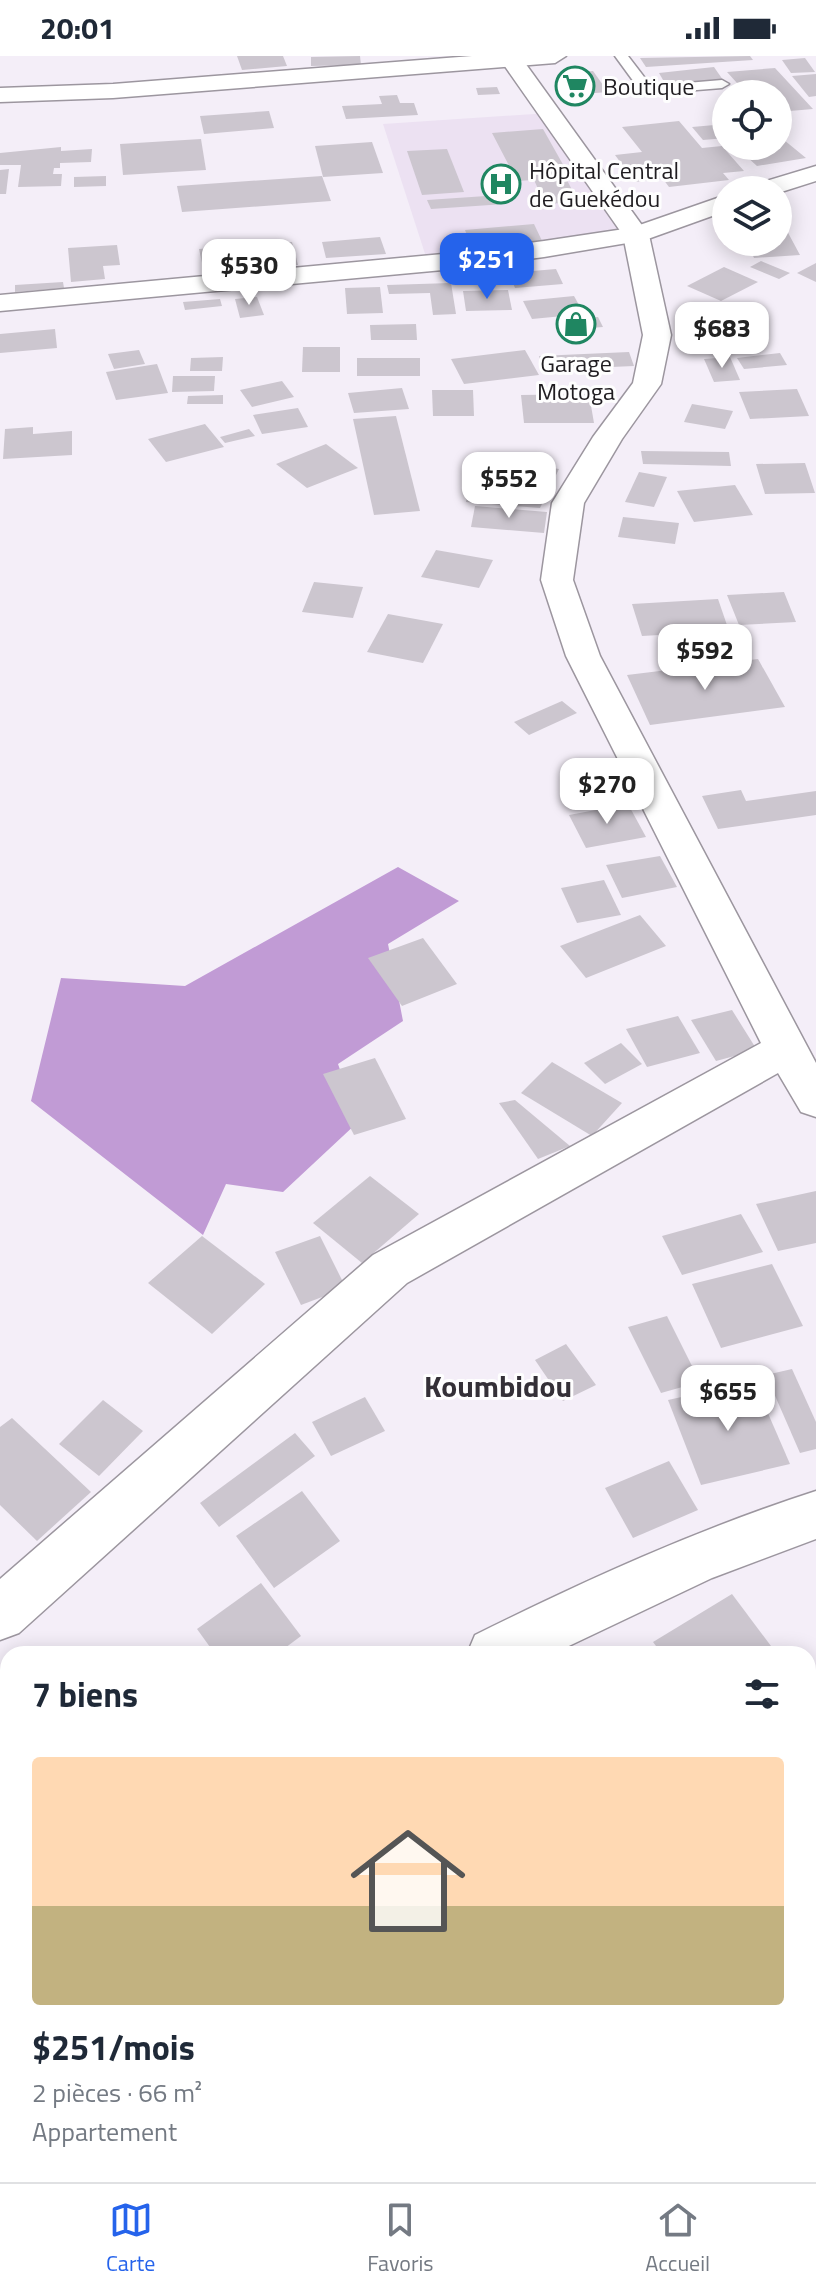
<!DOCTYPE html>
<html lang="fr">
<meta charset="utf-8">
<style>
body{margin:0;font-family:"Titillium Web",sans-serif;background:#f2f2f3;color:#1f2937;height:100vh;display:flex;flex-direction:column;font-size:30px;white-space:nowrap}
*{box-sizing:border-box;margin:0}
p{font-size:26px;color:#747a83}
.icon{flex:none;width:44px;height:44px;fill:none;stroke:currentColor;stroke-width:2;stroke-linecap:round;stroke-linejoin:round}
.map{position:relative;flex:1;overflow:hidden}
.side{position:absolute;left:0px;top:1590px;width:816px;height:536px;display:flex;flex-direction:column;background:#fff;border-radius:24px 24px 0 0;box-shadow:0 4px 20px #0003}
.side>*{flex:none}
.controls{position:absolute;left:712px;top:24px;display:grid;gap:16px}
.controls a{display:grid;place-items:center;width:80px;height:80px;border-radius:50%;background:#fff;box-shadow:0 4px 20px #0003;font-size:40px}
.price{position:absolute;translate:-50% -68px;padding:0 18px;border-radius:16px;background:#fff;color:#222;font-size:26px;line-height:52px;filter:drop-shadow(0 2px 4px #0008)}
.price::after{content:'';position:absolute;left:50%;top:48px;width:24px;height:18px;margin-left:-12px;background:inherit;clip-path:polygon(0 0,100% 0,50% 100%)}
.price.selected{background:#2563eb;color:#fff}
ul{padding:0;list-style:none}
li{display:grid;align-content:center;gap:16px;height:424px;padding:0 32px}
li span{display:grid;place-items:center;height:248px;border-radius:8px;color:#555}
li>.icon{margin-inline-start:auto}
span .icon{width:144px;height:144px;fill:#fffc;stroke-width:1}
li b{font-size:34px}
h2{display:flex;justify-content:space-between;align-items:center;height:96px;padding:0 32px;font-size:34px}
.status{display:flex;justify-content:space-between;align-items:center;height:56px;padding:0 40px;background:#fff;direction:ltr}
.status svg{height:22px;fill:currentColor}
.dock{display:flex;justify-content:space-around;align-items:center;height:112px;border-top:2px solid #e0e1e3;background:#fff;font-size:22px;color:#747a83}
.dock a{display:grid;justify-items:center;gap:4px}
.dock .selected{color:#2563eb}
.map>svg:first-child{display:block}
.built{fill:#ece1f2}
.forest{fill:#c19bd5}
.building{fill:#ccc6cf}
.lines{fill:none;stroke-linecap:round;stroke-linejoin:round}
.lane-casing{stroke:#9c969f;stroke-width:3}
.street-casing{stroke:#9c969f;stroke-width:3}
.primary-casing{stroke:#9c969f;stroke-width:3}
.lane{fill:#fff;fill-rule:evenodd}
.street{fill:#fff;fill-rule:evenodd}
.primary{fill:#fff;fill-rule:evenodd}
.labels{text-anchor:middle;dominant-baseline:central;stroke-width:6;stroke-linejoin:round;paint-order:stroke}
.far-poi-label{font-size:24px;fill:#201d21;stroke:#fefefe;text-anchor:start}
.neighbourhood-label{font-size:30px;font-weight:bold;fill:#343037;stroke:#fefefe}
</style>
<div class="status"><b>20:01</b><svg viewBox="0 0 49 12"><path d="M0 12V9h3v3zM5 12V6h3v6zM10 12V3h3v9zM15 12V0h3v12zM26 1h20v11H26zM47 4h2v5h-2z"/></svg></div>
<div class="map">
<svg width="816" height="2126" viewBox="0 0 816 2126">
<rect width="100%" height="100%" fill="#f4eef8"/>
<polygon class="built" points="549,57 636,179 428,207 383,68"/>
<polygon class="forest" points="398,811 459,845 388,888 403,965 338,1008 358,1066 283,1136 226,1128 203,1179 31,1045 61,922 185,930"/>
<g class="building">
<polygon points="237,0 283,0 287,10 242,14"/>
<polygon points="360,0 361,9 311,10 311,1"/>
<polygon points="750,0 753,4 646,11 640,2"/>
<polygon points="805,2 815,16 791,17 782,4"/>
<polygon points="714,11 723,24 675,27 663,24 659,17"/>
<polygon points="775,12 813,53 778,56 778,38 747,38 727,16"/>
<polygon points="593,15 608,36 583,38 569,17"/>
<polygon points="816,18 816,40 809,41 792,20"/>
<polygon points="497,31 500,38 478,39 476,32"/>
<polygon points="397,39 400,47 414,47 418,59 346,63 342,50 382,48 379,40"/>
<polygon points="269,55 274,72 204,78 200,60"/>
<polygon points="679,65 702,92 722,90 744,115 723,117 729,124 669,131 663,123 635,126 615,99 642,96 622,71"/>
<polygon points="726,68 726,82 703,84 692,71"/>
<polygon points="543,73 570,121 553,123 566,122 578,146 545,148 534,124 517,125 492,77"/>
<polygon points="201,83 206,114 123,119 120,88"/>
<polygon points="778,84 784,84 806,102 757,110 736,91 778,90"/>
<polygon points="372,86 383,117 323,121 315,90"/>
<polygon points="61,91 61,95 92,93 91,106 60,107 60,112 54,112 53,118 62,118 61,130 18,131 21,109 0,109 0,97"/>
<polygon points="447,93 464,136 422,139 407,95"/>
<polygon points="9,113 6,138 0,138 0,114"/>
<polygon points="106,120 106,130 74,131 74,121"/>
<polygon points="322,120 331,145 182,156 177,130"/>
<polygon points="501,139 505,148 431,153 427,144"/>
<polygon points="534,168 543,187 472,192 465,174"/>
<polygon points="786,173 800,199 754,202 751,195 736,195 732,186 778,186 778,174"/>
<polygon points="380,181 386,198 326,202 322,186"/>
<polygon points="292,186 298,209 204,216 199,193"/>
<polygon points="117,189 120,209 103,210 105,223 71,226 68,192"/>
<polygon points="761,205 790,217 779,223 750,211"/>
<polygon points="816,207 816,226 797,217"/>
<polygon points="724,211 758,226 721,245 687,230"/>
<polygon points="556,213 563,228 515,232 509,217"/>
<polygon points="63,226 64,232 15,236 15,229"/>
<polygon points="451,227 456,258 433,259 430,237 389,238 387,229"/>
<polygon points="380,231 383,257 347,258 345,232"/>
<polygon points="508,234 512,254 466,255 463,235"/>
<polygon points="574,240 584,258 532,263 523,245"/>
<polygon points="257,241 264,259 240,262 235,243"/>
<polygon points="220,243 222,250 185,254 183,246"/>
<polygon points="757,255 765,266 708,273 700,262"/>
<polygon points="598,261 603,271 564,274 559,264"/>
<polygon points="416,268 417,284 371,284 370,269"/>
<polygon points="55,273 57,292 0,297 0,278"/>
<polygon points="738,275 748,288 731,290 722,277"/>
<polygon points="714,280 720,292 697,293 692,281"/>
<polygon points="303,291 340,291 340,316 302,316"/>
<polygon points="139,294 145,308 114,313 108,298"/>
<polygon points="525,294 539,319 464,328 451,303"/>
<polygon points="629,296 634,310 543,314 539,300"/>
<polygon points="780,297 787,309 744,313 737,302"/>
<polygon points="223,301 222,315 190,315 191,302"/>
<polygon points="730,301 740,324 714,326 704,303"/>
<rect x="357" y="302" width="63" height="18"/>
<polygon points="157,308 168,337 116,344 106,316"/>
<polygon points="173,320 215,320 214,335 172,336"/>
<polygon points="282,325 294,341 252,351 240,334"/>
<polygon points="402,332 409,353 354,357 348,337"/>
<polygon points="797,333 809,360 750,363 739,336"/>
<polygon points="432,334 473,334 474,360 433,360"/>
<polygon points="589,338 594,367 524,367 521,339"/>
<polygon points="223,339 223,348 187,348 188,340"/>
<polygon points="692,348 733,355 725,373 684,366"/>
<polygon points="298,352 308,371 262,378 253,359"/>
<polygon points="396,360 420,455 374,459 353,363"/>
<polygon points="205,368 224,391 166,406 148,383"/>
<polygon points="33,371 33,378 72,375 72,399 3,403 5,373"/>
<polygon points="249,373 255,380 225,387 220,381"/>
<polygon points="326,388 358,412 307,432 276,408"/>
<polygon points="641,395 729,396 731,410 643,408"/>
<polygon points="805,407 815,437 765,438 756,408"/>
<polygon points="529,408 559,413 540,452 466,446 471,418 522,422"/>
<polygon points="639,416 667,421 654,451 625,446"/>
<polygon points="735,429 753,459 694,466 677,435"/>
<polygon points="475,450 547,456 544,477 471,471"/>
<polygon points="623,461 679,467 675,488 618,481"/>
<polygon points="436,494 493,504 479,532 421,521"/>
<polygon points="314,526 363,531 353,562 302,556"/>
<polygon points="784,536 796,566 739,569 727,539"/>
<polygon points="718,543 729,575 642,580 632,548"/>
<polygon points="388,558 443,568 423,607 367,596"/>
<polygon points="758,603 785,651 650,669 627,619"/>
<polygon points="562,645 577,657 529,679 514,666"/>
<polygon points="741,734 746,745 816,735 816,759 718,773 702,740"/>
<polygon points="628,748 646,781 586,792 569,759"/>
<polygon points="660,800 677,831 622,842 606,809"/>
<polygon points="604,824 621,859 577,867 561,832"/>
<polygon points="640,859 666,890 586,922 560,890"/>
<polygon points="423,882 457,928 402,950 368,902"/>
<polygon points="732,954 757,994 716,1005 691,964"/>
<polygon points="678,960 700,997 647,1011 626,973"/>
<polygon points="621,987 642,1008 605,1028 584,1007"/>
<polygon points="375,1002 406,1063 354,1079 323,1018"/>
<polygon points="552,1006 622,1047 592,1080 521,1037"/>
<polygon points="515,1044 570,1090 538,1103 499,1047"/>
<polygon points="370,1120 419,1158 362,1207 313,1167"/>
<polygon points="816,1135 816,1187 778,1195 756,1148"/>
<polygon points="741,1158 763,1196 682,1219 662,1180"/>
<polygon points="202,1180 265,1228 212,1278 148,1227"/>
<polygon points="320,1180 346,1232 301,1249 275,1196"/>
<polygon points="772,1208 803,1270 721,1292 692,1228"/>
<polygon points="667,1260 700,1326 661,1337 628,1271"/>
<polygon points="566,1288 596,1329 563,1345 535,1304"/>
<polygon points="792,1313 816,1366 816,1393 800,1397 766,1319"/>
<polygon points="754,1325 790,1408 701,1429 668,1344"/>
<polygon points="365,1341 385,1375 331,1400 312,1366"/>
<polygon points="103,1344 143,1375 99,1420 59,1388"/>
<polygon points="12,1362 91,1436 37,1485 0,1449 0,1371"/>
<polygon points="295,1377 315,1400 219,1471 200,1447"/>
<polygon points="669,1405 698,1454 633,1482 605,1432"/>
<polygon points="302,1435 340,1485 274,1532 236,1480"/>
<polygon points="261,1527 301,1580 277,1598 215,1598 197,1573"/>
<polygon points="732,1538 777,1598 662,1598 653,1586"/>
<polygon points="8,1633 8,1674 0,1667 0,1643"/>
<polygon points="189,2118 257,2118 262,2126 179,2126"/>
<polygon points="291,2118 322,2118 312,2126 296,2126"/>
<polygon points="404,2118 553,2118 548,2126 411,2126"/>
<polygon points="694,2118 785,2118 782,2126 708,2126"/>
</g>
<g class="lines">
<g class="lane-casing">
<polygon id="lane" points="615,0 628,0 651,30 722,24 729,28 722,32 647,38 642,37"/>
</g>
<g class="street-casing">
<g id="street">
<polygon points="492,0 520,0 649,179 671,279 661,328 622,383 584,447 573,524 600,600 816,1007 816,1061 801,1056 778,1017 407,1227 19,1577 0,1584 0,1523 373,1199 761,987 566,600 541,524 552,447 593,381 633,327 643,279 623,179 504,9"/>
<path d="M816 1435V1483L712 1522 552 1598H467L475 1579C586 1524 698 1473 816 1435Z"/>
<polygon points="816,1626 816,1696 808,1699 808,1629"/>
<polygon points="8,1871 8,1936 0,1939 0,1875"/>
<polygon points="541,2118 608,2118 605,2126 538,2126"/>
</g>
</g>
<g class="primary-casing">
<g id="primary">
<polygon points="472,0 566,0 555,7 113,42 0,46 0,32 113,28"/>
<polygon points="816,110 816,125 778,137 778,134 750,134 753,129"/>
<polygon points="726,139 726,155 645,184 544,201 443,214 0,255 0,239 443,198 544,185 631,172"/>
</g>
</g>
<use href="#lane" class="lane"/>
<use href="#street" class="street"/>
<use href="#primary" class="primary"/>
</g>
<defs>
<g id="supermarket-ring" transform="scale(2)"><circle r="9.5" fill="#fefefe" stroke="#1f8661" stroke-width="1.5"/><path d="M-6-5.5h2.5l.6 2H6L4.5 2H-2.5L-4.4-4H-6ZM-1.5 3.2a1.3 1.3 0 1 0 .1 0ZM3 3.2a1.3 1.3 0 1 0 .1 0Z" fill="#1f8661"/></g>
<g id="hospital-ring" transform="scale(2)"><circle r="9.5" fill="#fefefe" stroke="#1f8661" stroke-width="1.5"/><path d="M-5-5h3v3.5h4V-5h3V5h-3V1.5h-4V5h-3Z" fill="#1f8661"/></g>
<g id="shop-ring" transform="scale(2)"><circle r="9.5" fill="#fefefe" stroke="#1f8661" stroke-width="1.5"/><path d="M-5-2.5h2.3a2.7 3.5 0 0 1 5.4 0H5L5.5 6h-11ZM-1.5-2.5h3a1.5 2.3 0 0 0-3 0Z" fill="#1f8661"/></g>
</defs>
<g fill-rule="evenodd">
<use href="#supermarket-ring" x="575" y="30"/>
<use href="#hospital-ring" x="501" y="128"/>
<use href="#shop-ring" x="576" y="268"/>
</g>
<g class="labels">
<g class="far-poi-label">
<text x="603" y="30">Boutique</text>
<text x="529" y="114">Hôpital Central<tspan x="529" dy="28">de Guekédou</tspan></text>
<text x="576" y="307" text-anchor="middle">Garage<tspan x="576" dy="28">Motoga</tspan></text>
</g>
<g class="neighbourhood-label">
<text x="498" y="1330">Koumbidou</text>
</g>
</g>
</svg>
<div class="controls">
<a><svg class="icon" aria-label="locate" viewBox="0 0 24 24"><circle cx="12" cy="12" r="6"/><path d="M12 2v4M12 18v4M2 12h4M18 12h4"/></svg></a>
<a><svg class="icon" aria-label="layers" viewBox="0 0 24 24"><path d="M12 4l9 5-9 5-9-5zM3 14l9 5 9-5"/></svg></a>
</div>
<b class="price selected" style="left:487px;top:245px">$251</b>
<b class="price" style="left:249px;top:251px">$530</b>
<b class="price" style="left:722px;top:314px">$683</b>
<b class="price" style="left:509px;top:464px">$552</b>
<b class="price" style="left:705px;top:636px">$592</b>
<b class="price" style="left:607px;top:770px">$270</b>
<b class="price" style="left:728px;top:1377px">$655</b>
<section class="side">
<h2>7 biens<svg class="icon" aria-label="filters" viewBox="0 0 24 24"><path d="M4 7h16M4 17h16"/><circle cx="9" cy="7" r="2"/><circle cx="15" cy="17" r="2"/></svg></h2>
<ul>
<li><span style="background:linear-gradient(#ffd9b3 60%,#c2b280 0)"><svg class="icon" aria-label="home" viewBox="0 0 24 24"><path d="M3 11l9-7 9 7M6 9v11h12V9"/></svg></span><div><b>$251/mois</b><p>2 pièces · 66 m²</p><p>Appartement</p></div></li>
</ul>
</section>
</div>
<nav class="dock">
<a class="selected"><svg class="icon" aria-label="map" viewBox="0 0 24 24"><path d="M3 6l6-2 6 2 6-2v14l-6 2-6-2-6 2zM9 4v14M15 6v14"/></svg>Carte</a>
<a><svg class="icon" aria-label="saved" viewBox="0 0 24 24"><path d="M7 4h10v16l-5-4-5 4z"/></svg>Favoris</a>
<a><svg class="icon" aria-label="home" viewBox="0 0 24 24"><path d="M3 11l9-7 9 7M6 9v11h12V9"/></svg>Accueil</a>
</nav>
